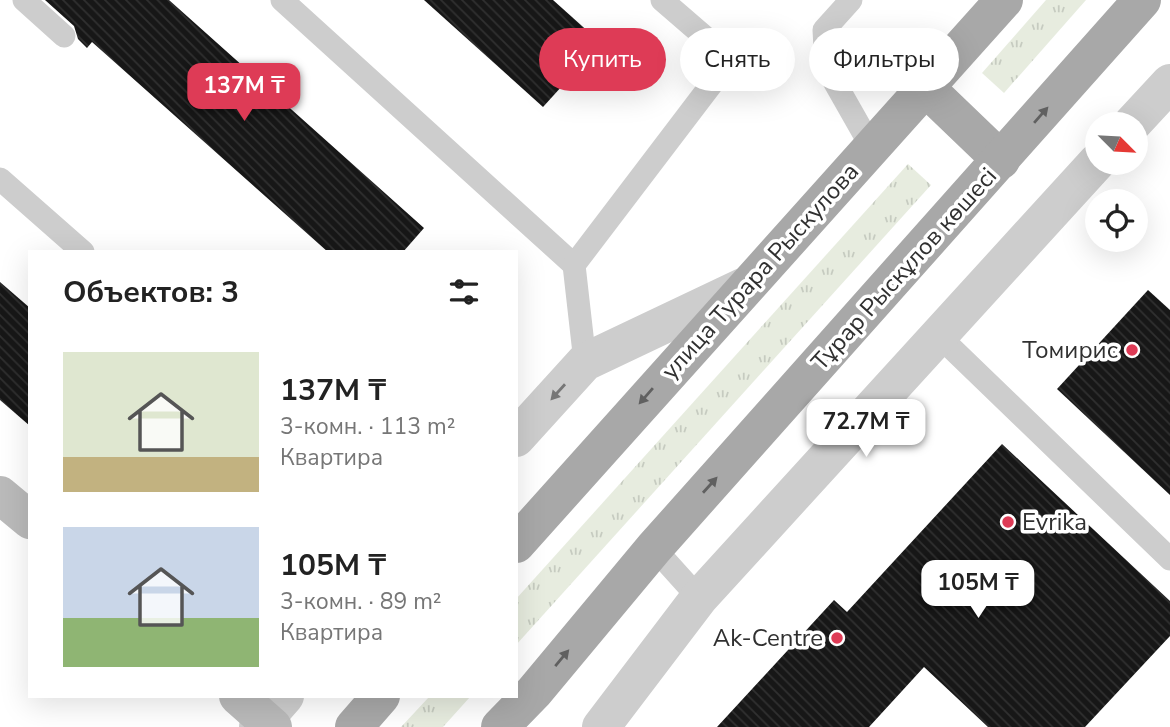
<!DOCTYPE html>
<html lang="ru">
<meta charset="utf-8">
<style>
body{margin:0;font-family:"Nunito Sans",sans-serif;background:#f2f2f2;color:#222;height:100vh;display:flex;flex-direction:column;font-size:26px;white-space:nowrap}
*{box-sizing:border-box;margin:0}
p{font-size:23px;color:#767676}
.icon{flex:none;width:38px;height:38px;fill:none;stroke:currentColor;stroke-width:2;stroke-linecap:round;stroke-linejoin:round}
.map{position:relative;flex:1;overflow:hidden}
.details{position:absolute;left:28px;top:250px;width:490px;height:448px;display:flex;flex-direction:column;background:#fff;border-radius:0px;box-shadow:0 7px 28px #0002}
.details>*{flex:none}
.guide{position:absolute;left:539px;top:28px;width:525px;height:63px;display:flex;gap:14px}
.needle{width:46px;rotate:114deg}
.tools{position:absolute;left:1085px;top:112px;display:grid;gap:14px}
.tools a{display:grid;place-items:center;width:63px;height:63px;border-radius:50%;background:#fff;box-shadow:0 7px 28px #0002;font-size:35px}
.price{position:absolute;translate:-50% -60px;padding:0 16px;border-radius:14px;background:#fff;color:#222;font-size:23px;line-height:46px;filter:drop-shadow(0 2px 4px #0008)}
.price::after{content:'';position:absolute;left:50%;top:42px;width:21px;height:16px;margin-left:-10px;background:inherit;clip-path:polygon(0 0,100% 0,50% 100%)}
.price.selected{background:#de3b56;color:#fff}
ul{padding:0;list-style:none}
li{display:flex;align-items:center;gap:21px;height:175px;padding:0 35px}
li span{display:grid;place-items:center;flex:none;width:196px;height:140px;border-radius:0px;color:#555}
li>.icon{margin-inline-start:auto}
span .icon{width:84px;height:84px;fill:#fffc;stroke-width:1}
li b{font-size:30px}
h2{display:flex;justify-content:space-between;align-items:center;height:84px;padding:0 35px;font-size:30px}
.pill{padding:0 24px;border-radius:32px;background:#fff;box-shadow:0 7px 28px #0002;font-size:24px;line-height:63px}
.pill.selected{background:#de3b56;color:#fff}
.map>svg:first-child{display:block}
.grass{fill:url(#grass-tufts)}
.building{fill:url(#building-back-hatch)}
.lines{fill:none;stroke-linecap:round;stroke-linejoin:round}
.lane{stroke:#cdcdcd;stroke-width:23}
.street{stroke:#cdcdcd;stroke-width:38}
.secondary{stroke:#bababa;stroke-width:38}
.primary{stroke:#a8a8a8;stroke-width:38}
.oneway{fill:#606060}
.oneway2{fill:#777}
.poi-dot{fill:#de3b56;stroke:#fff;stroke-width:2.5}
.labels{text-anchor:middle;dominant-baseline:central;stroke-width:7;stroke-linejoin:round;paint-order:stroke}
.street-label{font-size:24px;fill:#303030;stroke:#fff}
.poi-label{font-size:24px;fill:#303030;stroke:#fff;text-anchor:end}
</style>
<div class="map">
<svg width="1170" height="727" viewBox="0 0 1170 727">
<defs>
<pattern id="grass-tufts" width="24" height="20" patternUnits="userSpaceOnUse" patternTransform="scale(1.75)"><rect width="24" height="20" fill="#e7ecdf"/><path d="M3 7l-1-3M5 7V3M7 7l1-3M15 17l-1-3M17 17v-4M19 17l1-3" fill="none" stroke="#c6cbc0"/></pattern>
<pattern id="building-back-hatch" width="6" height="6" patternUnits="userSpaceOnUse" patternTransform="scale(1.75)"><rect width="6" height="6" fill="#171717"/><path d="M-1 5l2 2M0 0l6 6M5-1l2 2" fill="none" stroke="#303030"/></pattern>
</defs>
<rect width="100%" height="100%" fill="#fff"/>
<g class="grass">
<polygon points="1046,0 1086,0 1004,93 982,73"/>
<polygon points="908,164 931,185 516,645 516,599"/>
<polygon points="429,697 429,696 470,697 443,727 401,727"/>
</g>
<g class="building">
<polygon points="45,0 169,0 424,228 403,252 328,252 92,42 87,48 78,39 74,26"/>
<polygon points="424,0 553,0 601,43 543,107"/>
<polygon points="0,282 30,308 30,426 0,400"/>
<polygon points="1148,290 1170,310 1170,495 1057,389"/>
<polygon points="1002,444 1170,601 1170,636 1085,727 988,727 924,667 869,727 717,727 834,600 847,612"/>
</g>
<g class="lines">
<g class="lane">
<polyline points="24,0 64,36"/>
<polyline points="282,0 574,265"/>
<polyline points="851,0 824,30 826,67 872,148"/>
<polyline points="0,179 83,252"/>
<polyline points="939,336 1170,559"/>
<polyline points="585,362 574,265 717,77 721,51 662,0"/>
<polyline points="654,548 699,598"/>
</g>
<g class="street">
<polyline points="1132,124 1170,83"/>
<polyline points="516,438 585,362 743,287"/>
<polyline points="258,727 285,696"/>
<polyline points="601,727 699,598 1097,162"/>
</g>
<g class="secondary">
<polyline points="0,495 30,520"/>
<polyline points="238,696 273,727"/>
</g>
<g class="primary">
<polyline points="927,89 1001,160"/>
<polyline points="516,544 1004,0"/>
<polyline points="354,727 381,696"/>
<polyline points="500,727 534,692 654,548 1142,0"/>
</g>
</g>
<defs><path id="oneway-solid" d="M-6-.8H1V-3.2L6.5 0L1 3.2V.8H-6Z" transform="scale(1.75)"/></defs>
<g class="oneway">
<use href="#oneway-solid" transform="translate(1041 115) rotate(-49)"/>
<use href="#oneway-solid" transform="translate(646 396) rotate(131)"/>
<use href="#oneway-solid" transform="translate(710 485) rotate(-48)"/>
<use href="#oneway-solid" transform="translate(562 658) rotate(-50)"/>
</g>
<use class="oneway2" href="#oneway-solid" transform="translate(558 392) rotate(132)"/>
<g class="poi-dot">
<circle cx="1132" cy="350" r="7"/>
<circle cx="1008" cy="522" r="7"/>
<circle cx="837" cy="638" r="7"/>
</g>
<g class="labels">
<g class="street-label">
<text transform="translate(904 269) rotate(-48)">Тұрар Рыскұлов көшесі</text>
<text transform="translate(760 271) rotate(-48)">улица Турара Рыскулова</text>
</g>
<g class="poi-label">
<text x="1118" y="350">Томирис</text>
<text x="1022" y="522" text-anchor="start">Evrika</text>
<text x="823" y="638">Ak-Centre</text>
</g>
</g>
</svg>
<div class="tools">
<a><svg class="needle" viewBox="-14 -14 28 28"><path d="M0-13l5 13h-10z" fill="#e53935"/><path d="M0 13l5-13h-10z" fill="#767676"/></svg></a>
<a><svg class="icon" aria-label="locate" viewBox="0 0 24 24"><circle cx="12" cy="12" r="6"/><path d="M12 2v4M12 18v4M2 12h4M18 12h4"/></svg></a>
</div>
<b class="price selected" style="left:244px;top:123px">137M ₸</b>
<b class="price" style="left:866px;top:459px">72.7M ₸</b>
<b class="price" style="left:978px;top:620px">105M ₸</b>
<div class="guide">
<a class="pill selected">Купить</a>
<a class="pill">Снять</a>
<a class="pill">Фильтры</a>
</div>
<section class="details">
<h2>Объектов: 3<svg class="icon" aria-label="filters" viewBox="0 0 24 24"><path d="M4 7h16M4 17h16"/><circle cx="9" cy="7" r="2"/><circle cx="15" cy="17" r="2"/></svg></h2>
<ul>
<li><span style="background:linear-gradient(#dfe7d0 75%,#c2b280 0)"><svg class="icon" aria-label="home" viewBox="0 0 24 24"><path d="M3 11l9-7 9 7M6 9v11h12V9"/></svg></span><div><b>137M ₸</b><p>3-комн. · 113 m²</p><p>Квартира</p></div></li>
<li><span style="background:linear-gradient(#c9d6e8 65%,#8fb573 0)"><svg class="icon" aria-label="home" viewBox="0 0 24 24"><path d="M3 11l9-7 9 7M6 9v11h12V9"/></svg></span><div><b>105M ₸</b><p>3-комн. · 89 m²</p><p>Квартира</p></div></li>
</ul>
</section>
</div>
